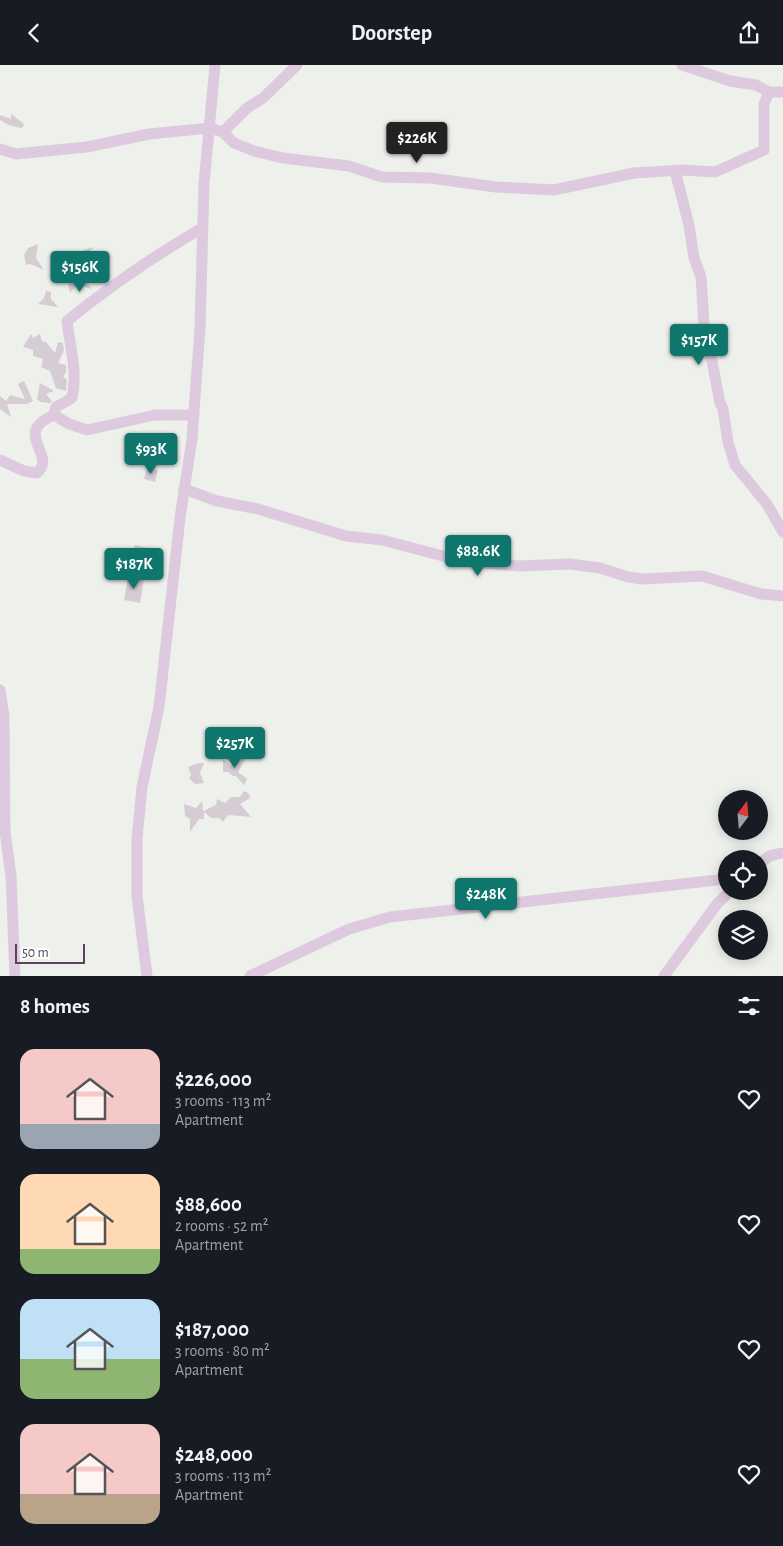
<!DOCTYPE html>
<meta charset="utf-8">
<style>
body{margin:0;font-family:"Alegreya Sans",sans-serif;background:#20242c;color:#f1f3f6;height:100vh;display:flex;flex-direction:column;font-size:19px;white-space:nowrap}
*{box-sizing:border-box;margin:0}
p{font-size:16px;color:#9ea1a6}
.icon{flex:none;width:28px;height:28px;fill:none;stroke:currentColor;stroke-width:2;stroke-linecap:round;stroke-linejoin:round}
.map{position:relative;height:911px;overflow:hidden}
.drawer{display:flex;flex-direction:column;background:#171b24;flex:1}
.drawer>*{flex:none}
.needle{width:32px;rotate:16deg}
.buttons{position:absolute;left:718px;top:725px;display:grid;gap:10px}
.buttons a{display:grid;place-items:center;width:50px;height:50px;border-radius:50%;background:#171b24;box-shadow:0 2px 12px #0003;font-size:25px}
.scale{position:absolute;left:15px;bottom:12px;width:70px;box-sizing:border-box;padding-left:5px;border:2px solid #5b445b;border-top:0;font-size:14px;line-height:18px;white-space:nowrap;color:#5b445b;-webkit-text-stroke:4px #fff;paint-order:stroke}
.price{position:absolute;translate:-50% -42px;padding:0 11px;border-radius:5px;background:#0f766e;color:#fff;font-size:16px;line-height:32px;filter:drop-shadow(0 1px 2px #0008)}
.price::after{content:'';position:absolute;left:50%;top:30px;width:15px;height:11px;margin-left:-8px;background:inherit;clip-path:polygon(0 0,100% 0,50% 100%)}
.price.active{background:#222;color:#fff}
ul{padding:0;list-style:none}
li{display:flex;align-items:center;gap:15px;height:125px;padding:0 20px}
li span{display:grid;place-items:center;flex:none;width:140px;height:100px;border-radius:15px;color:#555}
li>.icon{margin-inline-start:auto}
span .icon{width:60px;height:60px;fill:#fffc;stroke-width:1}
li b{font-size:21px}
h2{display:flex;justify-content:space-between;align-items:center;height:60px;padding:0 20px;font-size:21px}
header{display:flex;justify-content:space-between;align-items:center;height:65px;padding:0 20px;background:#171b24;font-size:22px;font-weight:700}
.map>svg:first-child{display:block}
.building{fill:#d5ccd4}
.lines{fill:none;stroke-linecap:round;stroke-linejoin:round}
.minor{stroke:#decade;stroke-width:11}
</style>
<header><svg class="icon" aria-label="back" viewBox="0 0 24 24"><path d="M15 5l-7 7 7 7"/></svg>Doorstep<svg class="icon" aria-label="share" viewBox="0 0 24 24"><path d="M12 15V3M7 8l5-5 5 5M5 13v7h14v-7"/></svg></header>
<div class="map">
<svg width="783" height="911" viewBox="0 0 783 911">
<rect width="100%" height="100%" fill="#eef0ec"/>
<g class="building">
<polygon points="11,49 23,58 24,61 21,63 9,60 0,55 0,50 11,54"/>
<polygon points="38,179 36,193 44,205 30,199 26,200 24,190 28,183"/>
<polygon points="94,182 75,199 85,205 87,207 83,213 92,224 77,220 70,228 68,220 73,214 71,211 74,199 71,202 65,201 64,195 69,190"/>
<polygon points="46,226 51,227 51,234 58,242 38,239 44,233"/>
<polygon points="31,269 33,273 40,269 42,276 46,277 55,288 58,277 63,278 64,285 58,298 66,300 66,307 63,312 67,314 66,326 56,323 50,306 41,302 43,294 33,291 33,285 23,282"/>
<polygon points="24,316 33,336 27,339 7,339 11,352 0,344 0,331 6,336 10,330 25,334 18,319"/>
<polygon points="40,318 54,326 46,329 52,336 50,338 40,337 37,334"/>
<polygon points="147,403 158,405 155,417 144,414"/>
<polygon points="135,480 147,483 144,495 133,493"/>
<polygon points="128,512 144,515 140,538 124,535"/>
<polygon points="247,692 238,707 247,714 244,720 236,711 233,711 228,707 223,707 223,694 231,701 236,693 239,695"/>
<polygon points="199,698 204,698 200,708 204,718 195,719 189,713 191,710 188,702"/>
<polygon points="244,726 249,729 250,733 240,739 251,752 228,750 223,757 219,753 211,753 204,747 204,754 199,754 190,767 190,754 185,751 184,739 196,743 202,736 203,746 216,740 217,734 225,738 231,732 240,732"/>
</g>
<g class="lines">
<g class="minor">
<polyline points="682,0 730,16 756,20 769,27"/>
<polyline points="223,67 247,43 263,33 297,0"/>
<polyline points="0,84 16,89 87,82 149,69 210,63 223,67 234,78 254,86 283,93 349,101 382,112 430,113 496,122 554,125 634,108 682,105 715,107 764,85 764,39 769,27 783,27"/>
<polyline points="675,106 689,160 694,193 701,212 705,276 712,296 720,338 723,344 728,377 735,400 767,439 783,467"/>
<path d="M54 350 56 342 72 333C78 307 70 283 67 256 110 221 154 191 202 163"/>
<path d="M0 395 24 406 37 408C58 390 11 368 54 350L69 359 87 365 155 350H194"/>
<polyline points="184,424 217,436 258,444 346,471 382,475 462,496 519,501 570,499 600,503 628,512 642,514 702,511 761,529 783,531"/>
<polyline points="0,625 4,651 5,766 11,811 15,911"/>
<polyline points="759,800 769,791 783,788"/>
<polyline points="147,911 137,831 137,774 142,722 159,642 180,453 192,374 200,263 204,119 215,0"/>
<polyline points="250,911 349,864 390,852 726,814"/>
<polyline points="664,911 717,839 730,826"/>
</g>
</g>
</svg>
<div class="buttons">
<a><svg class="needle" viewBox="-14 -14 28 28"><path d="M0-13l5 13h-10z" fill="#e53935"/><path d="M0 13l5-13h-10z" fill="#9ea1a6"/></svg></a>
<a><svg class="icon" aria-label="locate" viewBox="0 0 24 24"><circle cx="12" cy="12" r="6"/><path d="M12 2v4M12 18v4M2 12h4M18 12h4"/></svg></a>
<a><svg class="icon" aria-label="layers" viewBox="0 0 24 24"><path d="M12 4l9 5-9 5-9-5zM3 14l9 5 9-5"/></svg></a>
</div>
<div class="scale">50 m</div>
<b class="price active" style="left:417px;top:99px">$226K</b>
<b class="price" style="left:80px;top:228px">$156K</b>
<b class="price" style="left:699px;top:301px">$157K</b>
<b class="price" style="left:151px;top:410px">$93K</b>
<b class="price" style="left:478px;top:512px">$88.6K</b>
<b class="price" style="left:134px;top:525px">$187K</b>
<b class="price" style="left:235px;top:704px">$257K</b>
<b class="price" style="left:486px;top:855px">$248K</b>
</div>
<section class="drawer">
<h2>8 homes<svg class="icon" aria-label="filters" viewBox="0 0 24 24"><path d="M4 7h16M4 17h16"/><circle cx="9" cy="7" r="2"/><circle cx="15" cy="17" r="2"/></svg></h2>
<ul>
<li><span style="background:linear-gradient(#f6c9c9 75%,#9aa5b1 0)"><svg class="icon" aria-label="home" viewBox="0 0 24 24"><path d="M3 11l9-7 9 7M6 9v11h12V9"/></svg></span><div><b>$226,000</b><p>3 rooms · 113 m²</p><p>Apartment</p></div><svg class="icon" aria-label="heart" viewBox="0 0 24 24"><path d="M12 20l-8-8c-3-5 5-10 8-4 3-6 11-1 8 4z"/></svg></li>
<li><span style="background:linear-gradient(#ffd9b3 75%,#8fb573 0)"><svg class="icon" aria-label="home" viewBox="0 0 24 24"><path d="M3 11l9-7 9 7M6 9v11h12V9"/></svg></span><div><b>$88,600</b><p>2 rooms · 52 m²</p><p>Apartment</p></div><svg class="icon" aria-label="heart" viewBox="0 0 24 24"><path d="M12 20l-8-8c-3-5 5-10 8-4 3-6 11-1 8 4z"/></svg></li>
<li><span style="background:linear-gradient(#bfe0f5 60%,#8fb573 0)"><svg class="icon" aria-label="home" viewBox="0 0 24 24"><path d="M3 11l9-7 9 7M6 9v11h12V9"/></svg></span><div><b>$187,000</b><p>3 rooms · 80 m²</p><p>Apartment</p></div><svg class="icon" aria-label="heart" viewBox="0 0 24 24"><path d="M12 20l-8-8c-3-5 5-10 8-4 3-6 11-1 8 4z"/></svg></li>
<li><span style="background:linear-gradient(#f6c9c9 70%,#b9a48a 0)"><svg class="icon" aria-label="home" viewBox="0 0 24 24"><path d="M3 11l9-7 9 7M6 9v11h12V9"/></svg></span><div><b>$248,000</b><p>3 rooms · 113 m²</p><p>Apartment</p></div><svg class="icon" aria-label="heart" viewBox="0 0 24 24"><path d="M12 20l-8-8c-3-5 5-10 8-4 3-6 11-1 8 4z"/></svg></li>
</ul>
</section>
